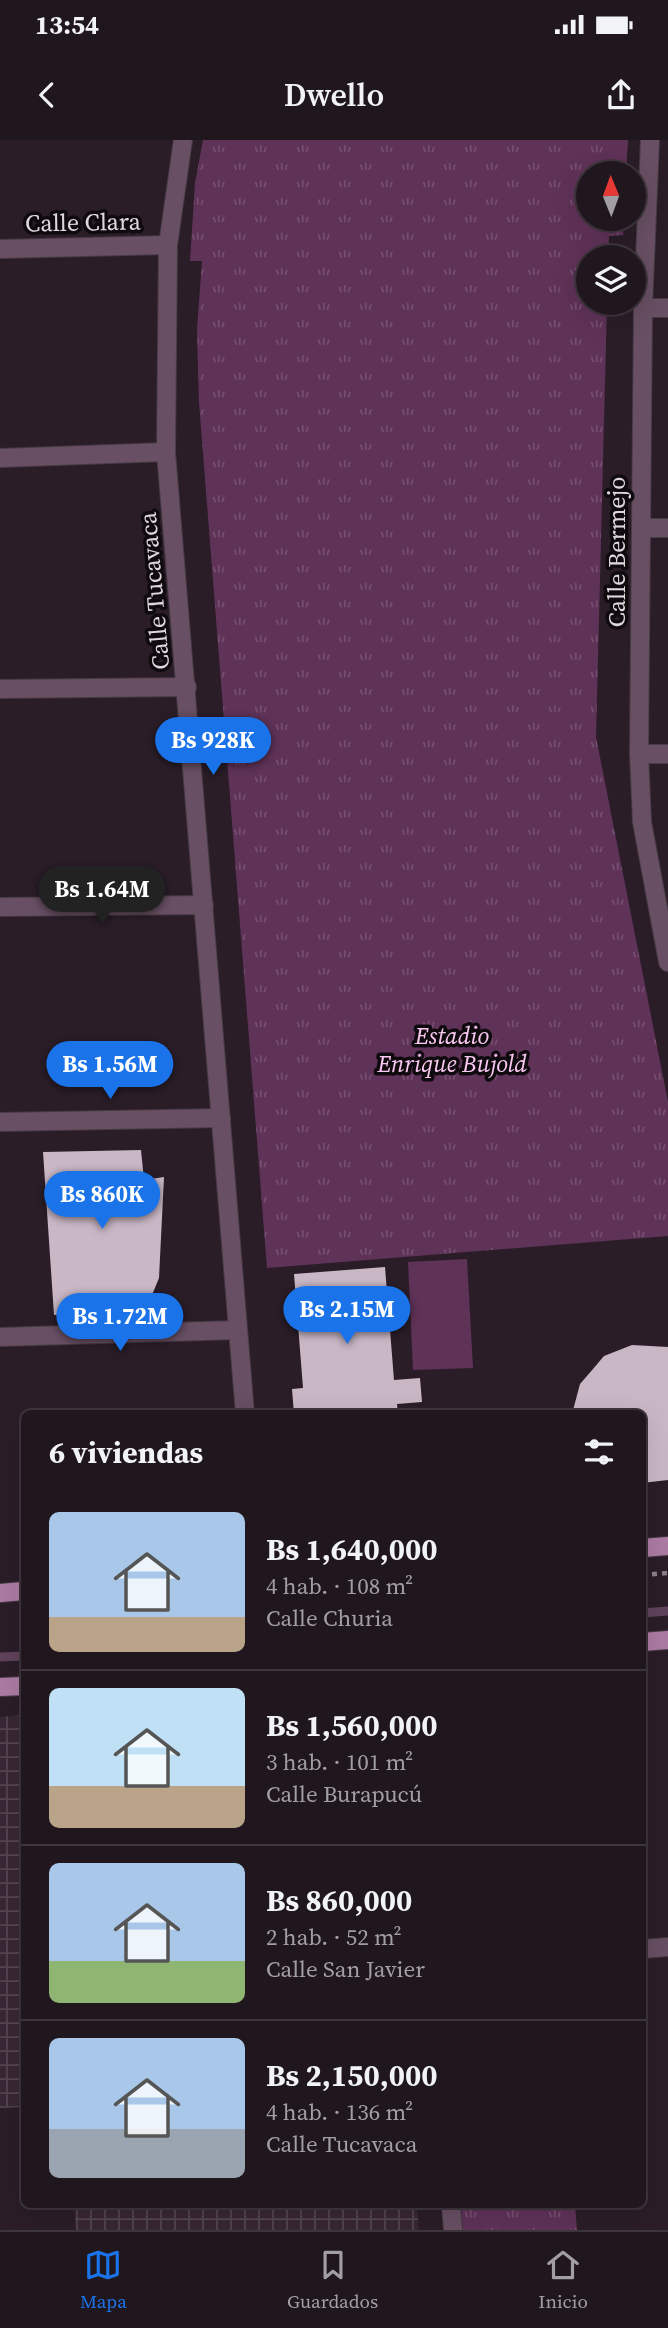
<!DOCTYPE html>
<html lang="es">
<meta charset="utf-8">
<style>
body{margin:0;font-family:"Source Serif 4",serif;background:#281f27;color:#f1f3f6;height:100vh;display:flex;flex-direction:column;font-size:26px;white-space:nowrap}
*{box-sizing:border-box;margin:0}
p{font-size:23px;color:#a29fa4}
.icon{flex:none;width:38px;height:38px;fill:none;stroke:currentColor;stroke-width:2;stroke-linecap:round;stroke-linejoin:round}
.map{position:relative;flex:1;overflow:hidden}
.details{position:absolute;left:21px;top:1270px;width:625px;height:798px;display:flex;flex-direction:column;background:#20161e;border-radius:10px;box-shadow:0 7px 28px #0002,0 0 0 2px #3d353c}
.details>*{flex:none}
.needle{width:46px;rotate:359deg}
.controls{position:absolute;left:576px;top:21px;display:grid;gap:14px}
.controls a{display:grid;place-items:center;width:70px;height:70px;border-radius:50%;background:#20161e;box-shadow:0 7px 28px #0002,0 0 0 2px #3d353c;font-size:35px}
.price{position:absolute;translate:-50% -60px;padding:0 16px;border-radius:24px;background:#1a73e8;color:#fff;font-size:23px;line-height:46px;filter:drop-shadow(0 2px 4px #0008)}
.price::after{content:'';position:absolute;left:50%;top:42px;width:21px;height:16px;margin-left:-10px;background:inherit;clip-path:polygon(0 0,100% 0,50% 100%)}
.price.current{background:#222;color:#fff}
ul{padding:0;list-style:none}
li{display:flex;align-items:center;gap:21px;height:175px;padding:0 28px}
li+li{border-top:2px solid #3d353c}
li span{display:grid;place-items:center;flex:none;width:196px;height:140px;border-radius:10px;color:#555}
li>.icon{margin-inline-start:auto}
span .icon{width:84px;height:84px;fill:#fffc;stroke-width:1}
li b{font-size:30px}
h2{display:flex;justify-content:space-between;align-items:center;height:84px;padding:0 28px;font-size:30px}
.status{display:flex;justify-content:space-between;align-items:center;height:49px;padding:0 35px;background:#20161e;direction:ltr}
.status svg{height:19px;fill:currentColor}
header{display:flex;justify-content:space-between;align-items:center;height:91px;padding:0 28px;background:#20161e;font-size:32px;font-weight:600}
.tabs{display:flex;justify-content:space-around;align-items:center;height:98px;border-top:2px solid #3d353c;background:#20161e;font-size:19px;color:#a29fa4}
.tabs a{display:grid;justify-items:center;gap:4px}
.tabs .current{color:#1a73e8}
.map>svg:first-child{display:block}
.industrial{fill:url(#industrial-grid)}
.grass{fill:#5f3258}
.park{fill:url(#park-tufts)}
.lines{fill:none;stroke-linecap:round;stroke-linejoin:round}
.stream{stroke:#5e425b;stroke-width:9}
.building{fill:#c9b7c5}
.minor-casing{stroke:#473b45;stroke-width:20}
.primary-casing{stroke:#473b45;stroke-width:20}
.path{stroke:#8a7f88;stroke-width:4.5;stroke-dasharray:5 5;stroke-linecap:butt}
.minor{stroke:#684f63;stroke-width:18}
.primary{stroke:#ad7ba4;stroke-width:18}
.labels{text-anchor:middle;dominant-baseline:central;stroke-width:7;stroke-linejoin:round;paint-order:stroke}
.street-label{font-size:24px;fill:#e0d7de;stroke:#0f0a0e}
.park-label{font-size:24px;font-style:italic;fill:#fac8f0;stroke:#0f0a0e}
</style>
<div class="status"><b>13:54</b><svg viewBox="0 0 49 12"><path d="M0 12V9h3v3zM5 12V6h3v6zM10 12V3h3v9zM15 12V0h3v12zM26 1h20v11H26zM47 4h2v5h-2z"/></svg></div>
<header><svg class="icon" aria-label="back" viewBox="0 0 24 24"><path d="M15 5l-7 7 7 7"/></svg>Dwello<svg class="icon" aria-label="share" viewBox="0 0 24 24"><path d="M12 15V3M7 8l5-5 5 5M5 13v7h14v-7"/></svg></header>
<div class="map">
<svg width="668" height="2090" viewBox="0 0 668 2090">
<defs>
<pattern id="industrial-grid" width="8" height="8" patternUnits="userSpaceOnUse" patternTransform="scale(1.75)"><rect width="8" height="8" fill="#382734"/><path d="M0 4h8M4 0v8" fill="none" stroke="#544651"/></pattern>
<pattern id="park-tufts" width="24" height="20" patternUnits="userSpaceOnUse" patternTransform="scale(1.75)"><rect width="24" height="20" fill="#5f3258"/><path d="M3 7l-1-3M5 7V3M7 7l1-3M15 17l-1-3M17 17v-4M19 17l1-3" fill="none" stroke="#764f70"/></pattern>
</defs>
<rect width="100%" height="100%" fill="#2a1d28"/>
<g class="industrial">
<polygon points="24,1575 24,1967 0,1968 0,1577"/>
<polygon points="74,2065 417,2065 419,2090 76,2090"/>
</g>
<polygon class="grass" points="467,1119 473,1228 413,1230 408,1122"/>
<g class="park">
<polygon points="203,0 628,0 626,33 588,33 588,79 624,79 623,95 609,96 608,117 588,117 588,163 607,163 596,597 668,962 668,1096 267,1128 199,262 197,190 202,121 190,121 195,43"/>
<polygon points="461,2065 575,2065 577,2090 463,2090"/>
</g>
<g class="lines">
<g class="stream">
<polyline points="642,1473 668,1471"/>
<polyline points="0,1517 24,1516"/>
</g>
</g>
<g class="building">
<polygon points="141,1010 144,1040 164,1037 159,1138 150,1160 129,1174 54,1175 43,1012"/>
<polygon points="385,1127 394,1240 420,1238 422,1262 397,1264 398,1274 294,1274 292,1249 303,1248 294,1134"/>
<polygon points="632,1205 668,1207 668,1340 642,1343 642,1274 572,1274 580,1244 593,1229 604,1216"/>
</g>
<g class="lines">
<g class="minor-casing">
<g id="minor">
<polyline points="183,0 168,105 166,312 245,1274"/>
<polyline points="650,0 643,168 639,614 642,682 668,822"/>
<polyline points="0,109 168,105"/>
<polyline points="643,168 668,168"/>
<polyline points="0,318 166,312"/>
<polyline points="641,388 668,388"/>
<polyline points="0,549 187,547"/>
<polyline points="639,614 668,614"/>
<polyline points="0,767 204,765"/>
<polyline points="0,982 221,978"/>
<polyline points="0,1197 238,1190"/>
<polyline points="642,1809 668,1807"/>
<polyline points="451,2065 453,2090"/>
</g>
</g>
<g class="primary-casing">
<g id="primary">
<polyline points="642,1408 668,1406"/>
<polyline points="0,1453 24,1451"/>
<polyline points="642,1502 668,1500"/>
<polyline points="0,1547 24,1546"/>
</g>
</g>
<polyline class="path" points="642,1435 668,1433"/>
<use href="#minor" class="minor"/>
<use href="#primary" class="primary"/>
</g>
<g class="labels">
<g class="street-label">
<text transform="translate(83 82) rotate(-1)">Calle Clara</text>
<text transform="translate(616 412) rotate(-90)">Calle Bermejo</text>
<text transform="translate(154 451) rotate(-95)">Calle Tucavaca</text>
</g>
<g class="park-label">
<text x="452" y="895">Estadio<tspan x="452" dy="28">Enrique Bujold</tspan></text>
</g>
</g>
</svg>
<div class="controls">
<a><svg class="needle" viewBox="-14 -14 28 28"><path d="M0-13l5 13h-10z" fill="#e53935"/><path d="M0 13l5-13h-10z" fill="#a29fa4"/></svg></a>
<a><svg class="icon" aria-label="layers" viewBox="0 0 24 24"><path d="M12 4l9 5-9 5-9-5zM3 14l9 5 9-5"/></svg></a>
</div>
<b class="price" style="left:213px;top:637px">Bs 928K</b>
<b class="price current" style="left:102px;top:786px">Bs 1.64M</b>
<b class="price" style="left:110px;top:961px">Bs 1.56M</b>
<b class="price" style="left:102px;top:1091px">Bs 860K</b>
<b class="price" style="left:347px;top:1206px">Bs 2.15M</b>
<b class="price" style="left:120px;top:1213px">Bs 1.72M</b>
<section class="details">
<h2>6 viviendas<svg class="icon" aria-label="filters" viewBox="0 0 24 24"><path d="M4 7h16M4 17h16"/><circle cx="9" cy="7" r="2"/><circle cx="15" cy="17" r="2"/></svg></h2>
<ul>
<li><span style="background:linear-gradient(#a9c7e8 75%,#b9a48a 0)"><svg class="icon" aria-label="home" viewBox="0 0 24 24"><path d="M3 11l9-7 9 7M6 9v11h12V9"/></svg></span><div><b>Bs 1,640,000</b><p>4 hab. · 108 m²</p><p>Calle Churia</p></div></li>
<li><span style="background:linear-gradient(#bfe0f5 70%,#b9a48a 0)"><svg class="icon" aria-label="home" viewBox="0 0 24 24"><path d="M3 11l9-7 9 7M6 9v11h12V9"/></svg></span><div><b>Bs 1,560,000</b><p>3 hab. · 101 m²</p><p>Calle Burapucú</p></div></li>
<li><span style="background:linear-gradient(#a9c7e8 70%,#8fb573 0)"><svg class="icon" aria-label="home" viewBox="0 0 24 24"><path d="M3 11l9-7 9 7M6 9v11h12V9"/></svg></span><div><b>Bs 860,000</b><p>2 hab. · 52 m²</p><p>Calle San Javier</p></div></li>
<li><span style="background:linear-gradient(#a9c7e8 65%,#9aa5b1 0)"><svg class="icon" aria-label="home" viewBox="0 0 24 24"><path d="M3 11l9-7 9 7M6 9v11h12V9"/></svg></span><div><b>Bs 2,150,000</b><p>4 hab. · 136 m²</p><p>Calle Tucavaca</p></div></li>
</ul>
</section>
</div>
<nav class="tabs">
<a class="current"><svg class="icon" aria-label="map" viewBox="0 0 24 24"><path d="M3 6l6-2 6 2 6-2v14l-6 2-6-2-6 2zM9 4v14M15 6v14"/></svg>Mapa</a>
<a><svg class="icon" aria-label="saved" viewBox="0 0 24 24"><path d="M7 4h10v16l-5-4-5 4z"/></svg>Guardados</a>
<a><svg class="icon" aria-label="home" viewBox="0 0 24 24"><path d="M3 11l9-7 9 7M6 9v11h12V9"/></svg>Inicio</a>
</nav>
